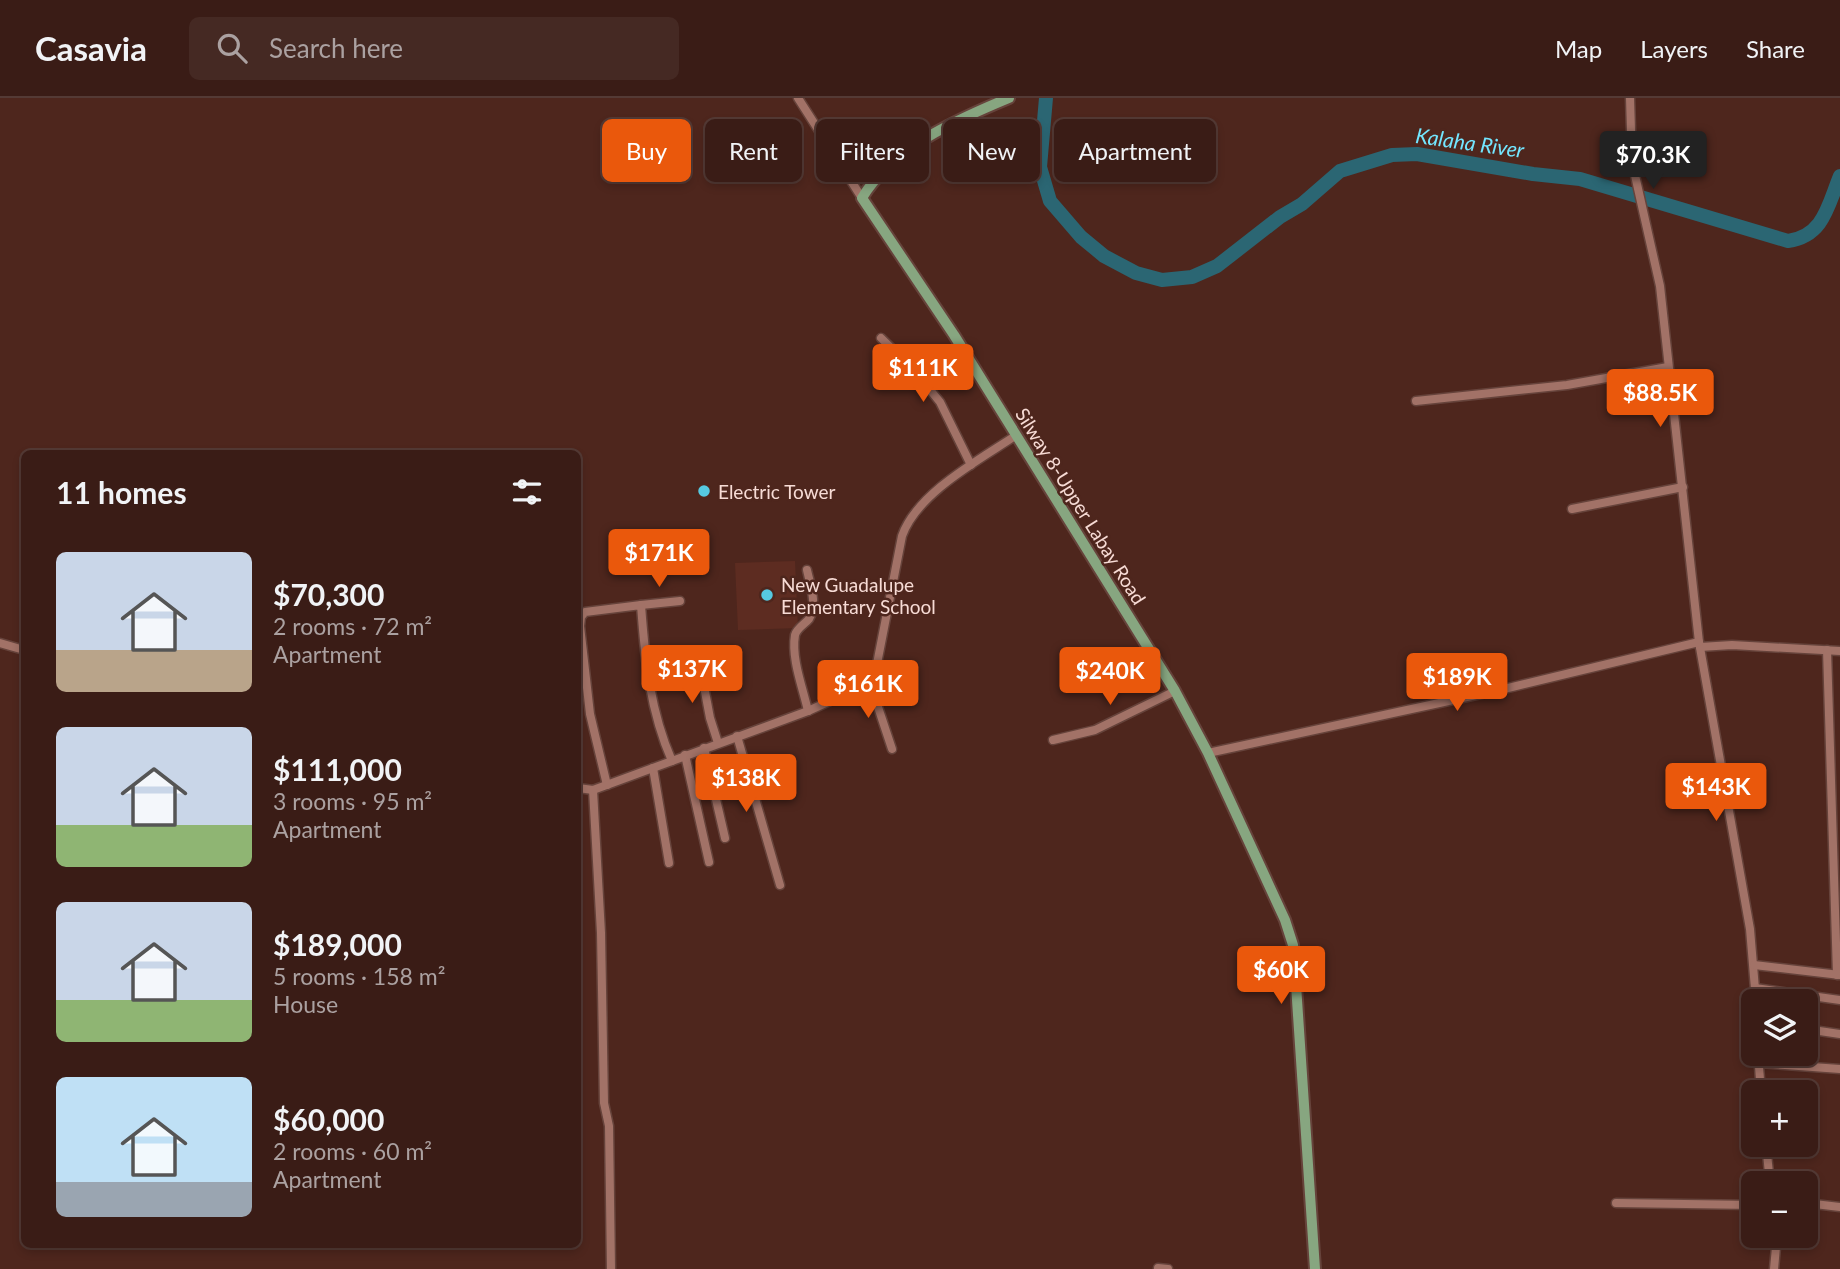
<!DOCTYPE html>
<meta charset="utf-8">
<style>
body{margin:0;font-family:Lato,sans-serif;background:#452923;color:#f1f3f6;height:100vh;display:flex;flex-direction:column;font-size:26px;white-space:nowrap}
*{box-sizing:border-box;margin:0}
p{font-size:23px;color:#aba1a1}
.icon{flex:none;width:38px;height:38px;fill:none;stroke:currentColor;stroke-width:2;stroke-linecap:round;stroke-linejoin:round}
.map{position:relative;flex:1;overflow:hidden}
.side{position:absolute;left:21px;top:352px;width:560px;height:798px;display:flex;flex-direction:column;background:#3a1c16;border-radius:10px;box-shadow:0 4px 10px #0003,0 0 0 2px #543a35}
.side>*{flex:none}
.guide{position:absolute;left:602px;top:21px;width:665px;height:63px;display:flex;gap:14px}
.tools{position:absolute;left:1741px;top:891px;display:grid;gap:14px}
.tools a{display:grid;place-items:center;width:77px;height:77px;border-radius:10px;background:#3a1c16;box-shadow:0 4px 10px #0003,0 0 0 2px #543a35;font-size:35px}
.price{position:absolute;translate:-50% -60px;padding:0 16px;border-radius:7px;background:#ea580c;color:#fff;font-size:23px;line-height:46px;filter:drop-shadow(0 2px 4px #0008)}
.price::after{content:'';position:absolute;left:50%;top:42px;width:21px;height:16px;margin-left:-10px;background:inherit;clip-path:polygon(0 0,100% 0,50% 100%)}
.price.active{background:#222;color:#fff}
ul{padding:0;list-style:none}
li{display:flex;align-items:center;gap:21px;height:175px;padding:0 35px}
li span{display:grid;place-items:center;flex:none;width:196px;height:140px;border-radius:10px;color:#555}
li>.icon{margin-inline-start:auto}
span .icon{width:84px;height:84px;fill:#fffc;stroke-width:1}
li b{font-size:30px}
h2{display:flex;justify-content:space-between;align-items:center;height:84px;padding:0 35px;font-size:30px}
.tag{padding:0 24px;border-radius:10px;background:#3a1c16;box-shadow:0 4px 10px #0003,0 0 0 2px #543a35;font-size:24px;line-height:63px}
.tag.active{background:#ea580c;color:#fff}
header{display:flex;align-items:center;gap:42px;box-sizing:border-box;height:98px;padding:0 35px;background:#3a1c16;border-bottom:2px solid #543a35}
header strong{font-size:33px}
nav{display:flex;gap:38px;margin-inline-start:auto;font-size:24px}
.search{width:490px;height:63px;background:#452923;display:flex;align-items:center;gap:18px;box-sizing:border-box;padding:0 24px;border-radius:10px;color:#aba1a1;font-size:26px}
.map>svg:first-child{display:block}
.built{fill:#5d2c21}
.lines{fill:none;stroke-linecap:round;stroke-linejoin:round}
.river{stroke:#2b6673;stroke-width:14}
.minor-casing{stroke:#66433b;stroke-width:11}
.major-casing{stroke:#66433b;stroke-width:14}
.minor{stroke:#a27267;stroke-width:8}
.major{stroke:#87a680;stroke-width:10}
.poi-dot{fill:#56c9e1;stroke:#4e261d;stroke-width:2.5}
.labels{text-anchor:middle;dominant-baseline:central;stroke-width:5;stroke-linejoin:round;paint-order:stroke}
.poi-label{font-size:19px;fill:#f7dbd5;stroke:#4e261d;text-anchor:start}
.street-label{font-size:19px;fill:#f7dbd5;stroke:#4e261d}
.water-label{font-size:21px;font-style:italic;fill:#73e6ff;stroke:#4e261d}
</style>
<header>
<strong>Casavia</strong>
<div class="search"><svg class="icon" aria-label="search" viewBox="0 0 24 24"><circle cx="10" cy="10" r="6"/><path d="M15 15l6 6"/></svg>Search here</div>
<nav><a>Map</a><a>Layers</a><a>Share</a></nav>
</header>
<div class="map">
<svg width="1840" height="1171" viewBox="0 0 1840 1171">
<rect width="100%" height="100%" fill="#4e261d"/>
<polygon class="built" points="795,463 798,530 738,532 735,465"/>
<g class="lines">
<path class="river" d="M1046 0 1040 69 1050 103 1081 139 1104 158 1136 175 1162 182 1192 179 1217 168 1280 119 1302 106 1340 73 1392 57 1417 56 1533 76 1580 81 1788 143C1824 138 1828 107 1840 78"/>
<g class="minor-casing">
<g id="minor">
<polyline points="798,0 862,100"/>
<polyline points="1630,0 1632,64 1660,188 1699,544 1750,831 1756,903"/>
<polyline points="881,240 912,270 940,304 971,367"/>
<polyline points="1416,303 1567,287 1668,269"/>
<polyline points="1572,411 1683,389"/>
<path d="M807 472C810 486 818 507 809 521 805 526 797 530 795 537 791 561 803 590 808 613"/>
<polyline points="641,507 680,503"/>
<polyline points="0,545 24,552"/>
<polyline points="1700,549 1732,547 1840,553"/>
<polyline points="1827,552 1837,877"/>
<polyline points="699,562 710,620 718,645"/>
<polyline points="870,585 892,651"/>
<polyline points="737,638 780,787"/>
<polyline points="1053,642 1095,632 1175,593"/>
<polyline points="704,650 725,740"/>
<polyline points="1208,655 1504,591 1699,544"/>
<polyline points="685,657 709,764"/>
<polyline points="653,670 669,765"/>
<path d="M607 687 590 616 580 528 581 519 585 514 641 507C645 562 650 613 672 663"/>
<path d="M578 690 593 692 808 613 870 585 875 576 902 438C917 395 979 362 1015 338"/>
<polyline points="593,692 601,835 604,1005 609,1028 611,1171"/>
<polyline points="1754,867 1840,877"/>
<polyline points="1755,890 1840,902"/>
<polyline points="1806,931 1840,936"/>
<polyline points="1758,956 1761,994"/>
<polyline points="1759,965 1840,971"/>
<polyline points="1766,1046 1770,1085"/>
<polyline points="1616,1105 1754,1107"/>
<polyline points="1806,1105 1840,1109"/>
<polyline points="1158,1170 1168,1171"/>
<polyline points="1774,1171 1777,1138"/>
</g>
</g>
<g class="major-casing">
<path id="major" d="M1009 0C956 22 892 50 862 100L954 237 1175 593 1208 655 1285 822 1293 847 1295 872 1315 1171"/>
</g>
<use href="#minor" class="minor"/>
<use href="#major" class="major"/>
</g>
<g class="poi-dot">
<circle cx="704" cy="393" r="7"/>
<circle cx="767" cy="497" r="7"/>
</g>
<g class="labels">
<g class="poi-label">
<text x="718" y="393">Electric Tower</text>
<text x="781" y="486">New Guadalupe<tspan x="781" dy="22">Elementary School</tspan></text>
</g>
<g class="street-label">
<text transform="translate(1081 408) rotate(58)">Silway 8-Upper Labay Road</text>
</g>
<g class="water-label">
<text transform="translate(1470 44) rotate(8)">Kalaha River</text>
</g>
</g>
</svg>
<div class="tools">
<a><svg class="icon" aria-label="layers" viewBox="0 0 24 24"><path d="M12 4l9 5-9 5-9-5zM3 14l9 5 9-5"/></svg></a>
<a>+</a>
<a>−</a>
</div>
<b class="price active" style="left:1653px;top:93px">$70.3K</b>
<b class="price" style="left:923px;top:306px">$111K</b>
<b class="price" style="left:1660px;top:331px">$88.5K</b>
<b class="price" style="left:659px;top:491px">$171K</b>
<b class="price" style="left:692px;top:607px">$137K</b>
<b class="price" style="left:1110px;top:609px">$240K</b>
<b class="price" style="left:1457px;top:615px">$189K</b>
<b class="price" style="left:868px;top:622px">$161K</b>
<b class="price" style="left:746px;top:716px">$138K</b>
<b class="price" style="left:1716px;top:725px">$143K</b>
<b class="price" style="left:1281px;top:908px">$60K</b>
<div class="guide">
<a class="tag active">Buy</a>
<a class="tag">Rent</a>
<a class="tag">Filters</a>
<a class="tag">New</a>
<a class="tag">Apartment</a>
</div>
<section class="side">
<h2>11 homes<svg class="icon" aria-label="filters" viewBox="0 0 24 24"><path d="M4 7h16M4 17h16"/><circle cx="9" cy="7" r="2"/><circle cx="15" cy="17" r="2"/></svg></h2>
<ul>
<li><span style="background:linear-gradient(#c9d6e8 70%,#b9a48a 0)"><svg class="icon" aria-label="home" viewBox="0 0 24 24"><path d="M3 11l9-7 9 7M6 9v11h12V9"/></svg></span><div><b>$70,300</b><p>2 rooms · 72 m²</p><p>Apartment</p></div></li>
<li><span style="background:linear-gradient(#c9d6e8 70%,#8fb573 0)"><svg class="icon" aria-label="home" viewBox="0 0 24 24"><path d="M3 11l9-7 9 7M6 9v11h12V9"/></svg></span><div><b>$111,000</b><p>3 rooms · 95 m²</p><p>Apartment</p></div></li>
<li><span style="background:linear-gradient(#c9d6e8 70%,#8fb573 0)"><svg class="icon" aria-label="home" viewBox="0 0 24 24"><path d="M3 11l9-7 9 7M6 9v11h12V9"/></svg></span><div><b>$189,000</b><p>5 rooms · 158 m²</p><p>House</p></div></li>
<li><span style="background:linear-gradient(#bfe0f5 75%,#9aa5b1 0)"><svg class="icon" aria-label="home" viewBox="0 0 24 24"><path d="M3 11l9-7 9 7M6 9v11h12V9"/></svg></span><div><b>$60,000</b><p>2 rooms · 60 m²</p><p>Apartment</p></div></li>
</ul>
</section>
</div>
